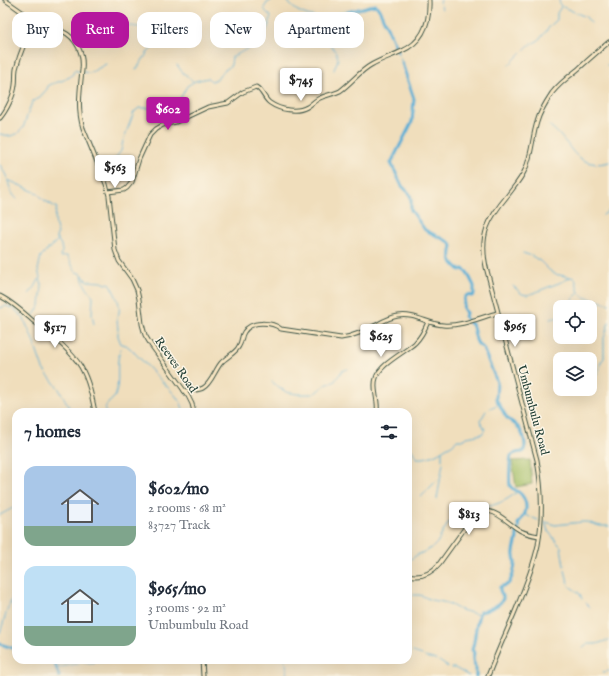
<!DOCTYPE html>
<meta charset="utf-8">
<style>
body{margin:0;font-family:"IM FELL English",serif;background:#f6f6f7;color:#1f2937;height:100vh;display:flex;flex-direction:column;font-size:15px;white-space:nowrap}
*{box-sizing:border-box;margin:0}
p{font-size:13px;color:#747a83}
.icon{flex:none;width:22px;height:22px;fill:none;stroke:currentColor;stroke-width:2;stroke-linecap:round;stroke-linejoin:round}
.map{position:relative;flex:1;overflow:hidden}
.sheet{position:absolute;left:12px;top:408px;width:400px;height:256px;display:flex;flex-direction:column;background:#fff;border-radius:12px;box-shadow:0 4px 16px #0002}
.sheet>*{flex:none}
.guide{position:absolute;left:12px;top:12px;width:400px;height:36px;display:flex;gap:8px}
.tools{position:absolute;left:553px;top:300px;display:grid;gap:8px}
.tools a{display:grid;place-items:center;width:44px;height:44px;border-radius:8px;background:#fff;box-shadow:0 4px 16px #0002;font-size:20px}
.price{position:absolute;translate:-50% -34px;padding:0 9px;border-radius:4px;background:#fff;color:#222;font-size:13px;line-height:26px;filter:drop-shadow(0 1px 2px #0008)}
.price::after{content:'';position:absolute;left:50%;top:24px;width:12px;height:9px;margin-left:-6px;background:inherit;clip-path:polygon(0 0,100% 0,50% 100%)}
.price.selected{background:#b5179e;color:#fff}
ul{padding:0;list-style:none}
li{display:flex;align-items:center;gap:12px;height:100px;padding:0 12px}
li span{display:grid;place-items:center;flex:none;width:112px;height:80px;border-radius:12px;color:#555}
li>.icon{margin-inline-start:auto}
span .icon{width:48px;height:48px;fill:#fffc;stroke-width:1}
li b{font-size:17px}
h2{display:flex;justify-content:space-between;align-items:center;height:48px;padding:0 12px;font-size:17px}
.chip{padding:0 14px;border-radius:12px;background:#fff;box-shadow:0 4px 16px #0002;font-size:14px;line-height:36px}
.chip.selected{background:#b5179e;color:#fff}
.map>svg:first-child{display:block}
.green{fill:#a3be65;stroke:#617e4c}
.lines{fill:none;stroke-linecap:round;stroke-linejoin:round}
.stream{stroke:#58aed5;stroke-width:1}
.river{stroke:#58aed5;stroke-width:3}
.secondary-casing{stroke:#3e5548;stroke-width:5}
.secondary{stroke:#fae7c3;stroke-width:3}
.labels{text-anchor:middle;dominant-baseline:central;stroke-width:3;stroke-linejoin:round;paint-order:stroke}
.street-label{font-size:12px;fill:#1f3d34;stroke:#fcf5e5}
</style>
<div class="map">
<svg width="609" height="676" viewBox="0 0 609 676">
<rect width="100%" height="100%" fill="#fcf5e5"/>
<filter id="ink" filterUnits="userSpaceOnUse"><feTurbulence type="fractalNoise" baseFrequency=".025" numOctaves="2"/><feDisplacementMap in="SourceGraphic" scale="8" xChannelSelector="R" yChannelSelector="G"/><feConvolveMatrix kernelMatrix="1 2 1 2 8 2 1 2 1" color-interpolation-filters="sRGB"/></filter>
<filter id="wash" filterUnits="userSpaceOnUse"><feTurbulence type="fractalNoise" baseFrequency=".012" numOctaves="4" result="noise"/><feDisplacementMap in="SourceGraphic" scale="16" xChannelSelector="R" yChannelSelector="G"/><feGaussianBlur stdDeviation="0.9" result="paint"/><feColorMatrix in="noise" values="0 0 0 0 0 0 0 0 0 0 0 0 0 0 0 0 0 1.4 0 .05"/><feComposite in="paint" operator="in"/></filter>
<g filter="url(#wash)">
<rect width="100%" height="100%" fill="#f0debc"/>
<polygon class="green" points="530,460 532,484 516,487 512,461"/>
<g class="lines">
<g class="stream">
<path d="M287 0C294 13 310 17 324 18L325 32 328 41 336 52 338 59 334 70"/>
<polyline points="441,0 440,3 442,9"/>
<polyline points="563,7 586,17 591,23"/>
<path d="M94 27H114L130 26 156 29 158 27C161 28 167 35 170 37"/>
<polyline points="399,55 402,63"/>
<polyline points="177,65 183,73 193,81"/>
<polyline points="509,65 528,46 539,40 551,25 557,20 557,13 561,7 559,0"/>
<polyline points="607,65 609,65"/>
<polyline points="136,70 148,52 156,45 158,39 165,36 186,41 192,40 198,36"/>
<polyline points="83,72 90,73 106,64"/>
<path d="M550 126C557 131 562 138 568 145 570 148 573 152 576 155 584 163 598 166 609 162"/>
<path d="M0 134 10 136 17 134 23 128 31 105 33 101 38 99 47 89 48 86C52 83 56 83 61 81 65 80 66 78 70 77L73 74 74 70 80 72"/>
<path d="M0 165C3 170 7 176 8 181 10 188 11 194 17 199"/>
<path d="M107 169 121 151 123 141 134 112 139 108H148L158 104 165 105 174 104 181 97 187 86 195 81 208 78 211 81 216 80 220 74 231 65 232 57 249 48 259 44 268 28 271 16C267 14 266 12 264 8L267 3 272 0"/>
<path d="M8 180 37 193 44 200 57 208C54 215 55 226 58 233L56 237 61 245 62 251"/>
<polyline points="603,215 609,211"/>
<polyline points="62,252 60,255 61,257 67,256 76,272 82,274 86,280 88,281 101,282"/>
<polyline points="523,253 532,256 540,261 548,269 554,274 575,278 579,293 584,297 609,304"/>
<path d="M82 275C83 284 87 289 93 296L92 314 94 324"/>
<path d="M102 282 106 284 109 283C112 288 119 300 119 306 120 309 119 313 118 316"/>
<polyline points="513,286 522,294 528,295 564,281 570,277"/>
<polyline points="29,294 35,287 40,278"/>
<polyline points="571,307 574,297 579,293"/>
<polyline points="0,308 6,306 12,308"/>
<polyline points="14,309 23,317 31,335 43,369 59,389 72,412"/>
<polyline points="34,315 40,306 42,286 38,270 41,256 58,240"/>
<polyline points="117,318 118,330"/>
<polyline points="550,319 560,317"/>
<polyline points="118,332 118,336 121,344 126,345 131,349 175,395 181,403 184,412"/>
<polyline points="272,382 286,392 297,394 313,394"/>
<polyline points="590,384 594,379 599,370 601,362 604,358 604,338 609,322"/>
<polyline points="580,392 585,389"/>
<polyline points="315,393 325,385 334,382 342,371 348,369"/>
<polyline points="490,408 499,404"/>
<path d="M105 412C106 410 105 408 106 406 108 402 113 400 115 396 121 380 114 364 121 348"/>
<path d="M408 446 410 447 417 458C428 459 437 454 446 448 450 446 454 444 457 440H462L467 437 482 434 485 429 480 421 486 411"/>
<polyline points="442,460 442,451"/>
<polyline points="421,497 440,477"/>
<polyline points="437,499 443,463"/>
<path d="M478 508C494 506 506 502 518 491"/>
<polyline points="524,514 530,517"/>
<polyline points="0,515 13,508"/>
<polyline points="533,518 538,520"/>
<polyline points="543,521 555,525 582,522 587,522 600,526 609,526"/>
<polyline points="545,522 548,531 561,547 564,566"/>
<polyline points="427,550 432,548 437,543 448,523 475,509"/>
<polyline points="408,561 417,555 426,551"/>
<polyline points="565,570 569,586 575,590"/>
<polyline points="576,591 580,594 582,599"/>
<polyline points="413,595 420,595 429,599"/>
<polyline points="431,600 443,602 451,605 458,609 479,615"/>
<polyline points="586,603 590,607"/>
<polyline points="11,604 16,603"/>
<polyline points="0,633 7,611 16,588"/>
<polyline points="608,641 609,640"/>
<polyline points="583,647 587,644 596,644 606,641"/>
<polyline points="408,651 410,652"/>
<polyline points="413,652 422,655"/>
<polyline points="425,657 436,660"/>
<polyline points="285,661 285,660"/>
<polyline points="439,661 448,667"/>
<polyline points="286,664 287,669 286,676"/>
<path d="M57 668C79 662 102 662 125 661"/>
<polyline points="451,668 455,668 469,676"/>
<polyline points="603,672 609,671"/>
</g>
<g class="river">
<polyline points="324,18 370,6 376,5 380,11 398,52"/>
<path d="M402 63 414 99 412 122 391 163 402 186 409 193 411 198V210L425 230 449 242 452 246C449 258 450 262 460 270L463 269 467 272 474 286V295L471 296 468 295 465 297 463 308 466 313 465 317 469 323 472 324 473 327 476 340 478 344 483 348 497 382 496 399C500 405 503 412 507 418 510 421 514 423 517 426 522 431 528 445 523 452 520 452 513 453 511 456 510 459 509 481 510 485 510 488 514 489 517 491 524 495 528 505 525 513 524 517 520 520 518 524L519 527"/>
<polyline points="0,644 16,649"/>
<polyline points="52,660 55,664 59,676"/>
<path d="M475 666 473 660 474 652 472 650C476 638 475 624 480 612 486 611 505 604 503 596 502 594 500 592 500 590V587C503 585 507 586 509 583 512 578 515 568 515 562 515 558 513 556 514 552 515 542 518 542 517 530"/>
<polyline points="476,668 476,676"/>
</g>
</g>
</g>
<g filter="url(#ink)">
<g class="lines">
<g class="secondary-casing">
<g id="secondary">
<path d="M5 0C16 7 25 15 36 21 44 26 54 27 62 31 77 38 84 54 82 70 80 90 77 109 83 128L106 184 109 196 115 250 119 261 132 279 137 290 139 299 142 324 145 335 151 345 188 396 192 404 194 412"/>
<path d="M0 118C7 110 14 95 15 85 16 79 15 75 16 69 20 52 27 36 36 21"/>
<path d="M108 192 124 190 127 188 132 182 139 159 150 135 156 129 163 125 176 122 208 107 228 103 243 92 256 87C263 91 264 99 270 103 280 110 297 113 307 107 311 105 315 100 320 98 326 95 334 94 340 91 351 83 360 71 371 65 381 59 392 56 402 51 424 41 430 22 429 0"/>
<path d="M0 296C12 302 22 311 32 320 48 333 71 350 81 367 89 381 92 397 95 412"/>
<path d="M184 391C190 390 198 391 203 388 211 384 215 370 221 363 226 357 236 353 239 346 242 342 241 336 244 332 251 320 272 322 281 329L341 338C355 336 366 330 378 324 385 320 391 317 398 316 414 313 428 324 443 325 459 327 482 317 497 313"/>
<path d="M377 412C379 400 372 389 376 378 380 364 404 353 415 343 421 337 425 329 428 322"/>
<path d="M408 575C421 578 431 574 439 564L470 521C490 498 504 522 521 531 527 534 533 535 539 536"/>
<polyline points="202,660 203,676"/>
<path d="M488 676C496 655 505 635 514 614 523 592 533 569 538 545 543 518 542 488 537 460L486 267C479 235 488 219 508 195 514 187 521 179 525 170 532 155 532 138 537 122 540 111 546 102 552 93 559 84 568 77 577 70 587 61 598 51 609 42"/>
</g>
</g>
<use href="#secondary" class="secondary"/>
</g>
</g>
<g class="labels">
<g class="street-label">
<text transform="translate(176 365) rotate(55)">Reeves Road</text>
<text transform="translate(533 410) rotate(75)">Umbumbulu Road</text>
</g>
</g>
</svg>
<div class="tools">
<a><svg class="icon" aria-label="locate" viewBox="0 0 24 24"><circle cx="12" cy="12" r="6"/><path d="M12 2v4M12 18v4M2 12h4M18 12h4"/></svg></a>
<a><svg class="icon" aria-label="layers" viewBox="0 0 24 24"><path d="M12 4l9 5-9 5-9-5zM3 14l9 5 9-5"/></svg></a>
</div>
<b class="price" style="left:301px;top:102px">$745</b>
<b class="price selected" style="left:168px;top:131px">$602</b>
<b class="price" style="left:115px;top:189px">$563</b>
<b class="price" style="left:515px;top:348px">$965</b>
<b class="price" style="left:55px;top:349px">$517</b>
<b class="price" style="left:381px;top:358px">$625</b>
<b class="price" style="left:469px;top:536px">$813</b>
<div class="guide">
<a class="chip">Buy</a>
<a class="chip selected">Rent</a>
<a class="chip">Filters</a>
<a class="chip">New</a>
<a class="chip">Apartment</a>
</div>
<section class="sheet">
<h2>7 homes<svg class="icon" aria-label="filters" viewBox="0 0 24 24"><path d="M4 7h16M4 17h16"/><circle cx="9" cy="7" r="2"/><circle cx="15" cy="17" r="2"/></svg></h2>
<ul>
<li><span style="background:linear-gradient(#a9c7e8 75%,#7fa58c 0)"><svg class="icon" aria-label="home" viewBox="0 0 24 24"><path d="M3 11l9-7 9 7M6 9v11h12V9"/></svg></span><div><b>$602/mo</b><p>2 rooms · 68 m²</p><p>83727 Track</p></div></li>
<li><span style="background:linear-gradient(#bfe0f5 75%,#7fa58c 0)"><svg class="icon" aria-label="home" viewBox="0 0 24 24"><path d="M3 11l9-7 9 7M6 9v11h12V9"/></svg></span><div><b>$965/mo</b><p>3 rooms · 92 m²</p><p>Umbumbulu Road</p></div></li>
</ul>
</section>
</div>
